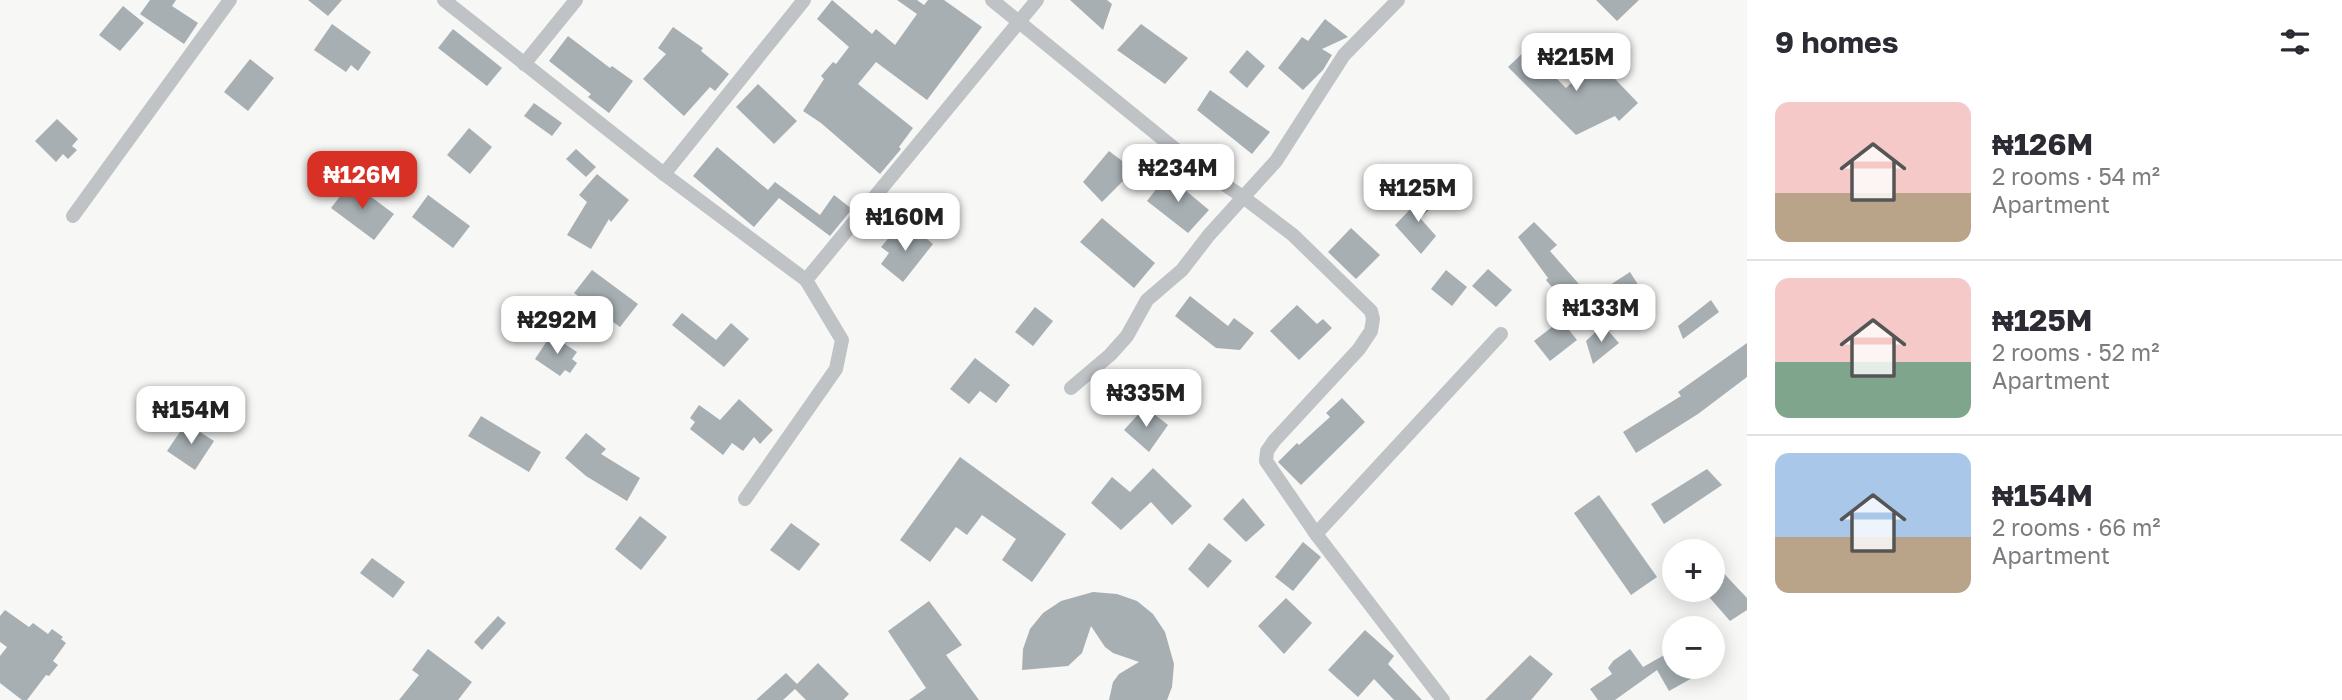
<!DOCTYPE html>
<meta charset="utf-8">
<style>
body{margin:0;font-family:"Golos Text",sans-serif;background:#f7f7f7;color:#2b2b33;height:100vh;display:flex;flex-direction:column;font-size:26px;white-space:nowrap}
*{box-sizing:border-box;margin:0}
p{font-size:23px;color:#7c7c81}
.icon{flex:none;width:38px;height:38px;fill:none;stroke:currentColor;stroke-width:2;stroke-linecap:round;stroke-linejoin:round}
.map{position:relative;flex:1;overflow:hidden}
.details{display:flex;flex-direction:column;background:#fff;width:595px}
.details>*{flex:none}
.buttons{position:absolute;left:1662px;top:539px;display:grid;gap:14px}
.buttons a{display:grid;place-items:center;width:63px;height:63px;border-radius:50%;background:#fff;box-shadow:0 4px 18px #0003;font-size:35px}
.price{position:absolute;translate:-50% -60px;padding:0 16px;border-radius:14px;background:#fff;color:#222;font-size:23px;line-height:46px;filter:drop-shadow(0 2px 4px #0008)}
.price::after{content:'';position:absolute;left:50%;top:42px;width:21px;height:16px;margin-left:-10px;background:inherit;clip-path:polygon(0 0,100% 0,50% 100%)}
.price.selected{background:#d93025;color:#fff}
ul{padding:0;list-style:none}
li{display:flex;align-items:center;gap:21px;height:175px;padding:0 28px}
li+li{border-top:2px solid #e1e1e2}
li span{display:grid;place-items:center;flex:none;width:196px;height:140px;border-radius:14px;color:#555}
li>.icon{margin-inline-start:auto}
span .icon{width:84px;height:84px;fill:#fffc;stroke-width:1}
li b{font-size:30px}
h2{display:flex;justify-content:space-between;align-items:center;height:84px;padding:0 28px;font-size:30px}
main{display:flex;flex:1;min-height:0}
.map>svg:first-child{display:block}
.building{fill:#a7afb3}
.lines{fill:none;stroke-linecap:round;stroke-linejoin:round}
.street{stroke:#bfc3c6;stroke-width:14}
</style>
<main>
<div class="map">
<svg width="1747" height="700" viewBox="0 0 1747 700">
<rect width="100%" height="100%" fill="#f7f7f5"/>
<g class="building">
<polygon points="150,0 176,0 172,6 198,23 184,44 140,14"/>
<polygon points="308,0 342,0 328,16"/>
<polygon points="832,0 872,34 876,29 895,45 917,14 897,0 917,0 924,5 928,0 944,0 982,27 927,100 876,62 858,84 913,128 899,147 901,149 880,174 821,123 803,111 824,79 821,76 833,62 836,64 849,47 817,19"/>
<polygon points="1070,0 1107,0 1112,4 1103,30"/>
<polygon points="1596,0 1639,0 1617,21"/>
<polygon points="123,6 144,23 120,51 99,35"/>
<polygon points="1325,19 1348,37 1322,49 1332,55 1323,70 1303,90 1278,68 1302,37 1308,41"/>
<polygon points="332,24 371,52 358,71 351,65 346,72 314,50"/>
<polygon points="1141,24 1188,58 1165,84 1117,50"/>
<polygon points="673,27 703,48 701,51 729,74 715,91 710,87 684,116 643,79 666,54 658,48"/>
<polygon points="453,29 502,68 487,86 438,48"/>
<polygon points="568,36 610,68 612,66 633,81 609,113 588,97 591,94 549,61"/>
<polygon points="1527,49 1566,88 1596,59 1638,103 1619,121 1615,116 1576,135 1508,67"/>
<polygon points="1247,50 1265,66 1247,88 1229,72"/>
<polygon points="250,59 274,78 248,111 224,92"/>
<polygon points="758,84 797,121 774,144 736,107"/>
<polygon points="1210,90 1270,132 1252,154 1197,110"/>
<polygon points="534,103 562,123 552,136 524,116"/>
<polygon points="57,119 78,139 72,146 77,150 68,159 63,154 56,162 35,141"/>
<polygon points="469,128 492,147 470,174 447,155"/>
<polygon points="717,147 768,190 775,182 820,215 834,195 852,209 830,236 779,198 754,227 693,176"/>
<polygon points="576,149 596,167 586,177 566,159"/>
<polygon points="1109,151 1134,170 1102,202 1083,182"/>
<polygon points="597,174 629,200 611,222 609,219 591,249 567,235 587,202 579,195"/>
<polygon points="1167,175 1209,210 1188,233 1147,201"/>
<polygon points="351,182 394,214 374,240 331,208"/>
<polygon points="1427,192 1437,203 1420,218 1436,236 1421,254 1395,225"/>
<polygon points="428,195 470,226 453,248 412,217"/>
<polygon points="1102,218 1155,263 1134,288 1080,242"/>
<polygon points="1534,222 1557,245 1550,251 1585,291 1568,306 1546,280 1548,278 1518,237"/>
<polygon points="911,226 933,244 903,282 881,264 889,253 881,247 892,234 900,240"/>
<polygon points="1351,228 1380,255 1356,279 1328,252"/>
<polygon points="1488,269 1512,290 1496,307 1472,286"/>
<polygon points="592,270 638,304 620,327 574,293"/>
<polygon points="1446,270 1467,287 1452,306 1431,289"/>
<polygon points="1630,272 1651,305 1631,318 1610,285"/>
<polygon points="1190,296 1228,326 1234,318 1254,333 1240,350 1216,348 1175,316"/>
<polygon points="1711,300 1719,312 1683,339 1678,326"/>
<polygon points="1297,305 1317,324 1323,319 1332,328 1299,360 1270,331"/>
<polygon points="1035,307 1053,321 1033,346 1015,332"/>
<polygon points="682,313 716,340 731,323 749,339 724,367 672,325"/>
<polygon points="1561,320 1577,340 1550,361 1534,341"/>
<polygon points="1603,325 1619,343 1593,364 1586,341"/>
<polygon points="551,335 577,352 572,359 577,363 570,373 565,370 560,376 535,359"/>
<polygon points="1747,343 1747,377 1698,414 1636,453 1623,432 1681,396 1678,392"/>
<polygon points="975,358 1010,385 996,403 980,391 969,404 950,389"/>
<polygon points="1342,398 1365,422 1301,485 1278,462 1297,443 1299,445 1330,417 1326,413"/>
<polygon points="739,399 773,430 760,444 754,437 743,451 732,443 723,455 690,429 695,422 690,418 699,405 720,420"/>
<polygon points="1145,407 1168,425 1149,452 1124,430"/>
<polygon points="481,416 541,452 529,472 468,436"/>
<polygon points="186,423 214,441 195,470 167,451"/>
<polygon points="586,433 606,449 601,454 640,478 627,501 586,476 565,458"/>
<polygon points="960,457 1066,534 1032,582 1002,560 1016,539 982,515 967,535 956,527 930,562 900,540"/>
<polygon points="1153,468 1192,506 1172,525 1151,502 1121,530 1091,503 1112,477 1130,492"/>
<polygon points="1707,469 1722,485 1664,524 1651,504"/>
<polygon points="1599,495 1657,577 1631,595 1574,513"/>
<polygon points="1243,498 1265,525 1246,542 1223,519"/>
<polygon points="640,516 667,537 641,570 615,549"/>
<polygon points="791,523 820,544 799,571 770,550"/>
<polygon points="1303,542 1321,557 1293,591 1275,577"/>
<polygon points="1209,543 1232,561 1208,588 1188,569"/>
<polygon points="372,558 405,582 393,598 360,573"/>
<polygon points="1713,562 1747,598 1747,610 1730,621 1703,590 1713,590"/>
<polygon points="1093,592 1117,594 1137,601 1153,614 1165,632 1174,664 1172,687 1167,700 1109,700 1113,682 1119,674 1139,662 1113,653 1105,647 1091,626 1082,653 1068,666 1022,670 1023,649 1030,629 1043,613 1061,601"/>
<polygon points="1286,598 1312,623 1284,654 1258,626"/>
<polygon points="929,601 962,645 946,655 979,700 909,700 926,688 888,631"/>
<polygon points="5,610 29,627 33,623 48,634 52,629 63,637 61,639 66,643 53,661 58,665 49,676 46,675 27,700 22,700 0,683 0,656 7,647 0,642 0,616"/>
<polygon points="498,616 506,623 482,650 474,642"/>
<polygon points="1365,630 1394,656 1388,664 1422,700 1394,700 1374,679 1358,697 1328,670"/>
<polygon points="428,649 472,682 458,700 399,700 419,675 412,670"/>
<polygon points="1630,649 1643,667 1675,649 1675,667 1712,667 1669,691 1657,670 1615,700 1598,700 1590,689 1612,674 1608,668 1613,661"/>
<polygon points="1530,655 1553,674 1531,700 1485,700"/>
<polygon points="818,663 849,694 843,700 806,700 795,689 783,700 756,700 786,673 797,684"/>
</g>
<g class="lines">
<g class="street">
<polyline points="444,0 664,174 806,280 1037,0"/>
<polyline points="992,0 1191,162 1243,197 1293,235 1371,311 1373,319 1371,331 1359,349 1274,441 1267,451 1266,461 1316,534 1443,700"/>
<polyline points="524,64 576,0"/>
<polyline points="664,174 804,0"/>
<polyline points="73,216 230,0"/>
<polyline points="1071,388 1110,355 1127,336 1147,300 1182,270 1209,235 1276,161 1344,55 1398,0"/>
<polyline points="745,499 836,369 842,340 806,280"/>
<polyline points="1316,534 1501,334"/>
</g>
</g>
</svg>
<div class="buttons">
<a>+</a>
<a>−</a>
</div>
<b class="price" style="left:1576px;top:93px">₦215M</b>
<b class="price" style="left:1178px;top:204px">₦234M</b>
<b class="price selected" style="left:362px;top:211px">₦126M</b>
<b class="price" style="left:1418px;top:224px">₦125M</b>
<b class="price" style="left:905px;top:253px">₦160M</b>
<b class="price" style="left:1601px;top:344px">₦133M</b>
<b class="price" style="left:557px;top:356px">₦292M</b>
<b class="price" style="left:1146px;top:429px">₦335M</b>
<b class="price" style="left:191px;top:446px">₦154M</b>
</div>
<section class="details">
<h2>9 homes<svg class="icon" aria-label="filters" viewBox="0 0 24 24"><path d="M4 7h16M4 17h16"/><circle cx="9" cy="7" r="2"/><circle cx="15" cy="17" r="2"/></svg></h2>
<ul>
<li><span style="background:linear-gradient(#f6c9c9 65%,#b9a48a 0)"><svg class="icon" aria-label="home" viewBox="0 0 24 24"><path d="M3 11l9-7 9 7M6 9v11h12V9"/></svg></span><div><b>₦126M</b><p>2 rooms · 54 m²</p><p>Apartment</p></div></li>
<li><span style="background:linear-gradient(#f6c9c9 60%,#7fa58c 0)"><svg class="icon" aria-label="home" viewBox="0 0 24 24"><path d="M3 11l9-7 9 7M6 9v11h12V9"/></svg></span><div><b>₦125M</b><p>2 rooms · 52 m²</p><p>Apartment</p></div></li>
<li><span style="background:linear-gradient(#a9c7e8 60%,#b9a48a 0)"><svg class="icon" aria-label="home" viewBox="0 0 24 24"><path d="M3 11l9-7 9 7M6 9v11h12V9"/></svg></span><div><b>₦154M</b><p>2 rooms · 66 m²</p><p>Apartment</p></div></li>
</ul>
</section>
</main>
